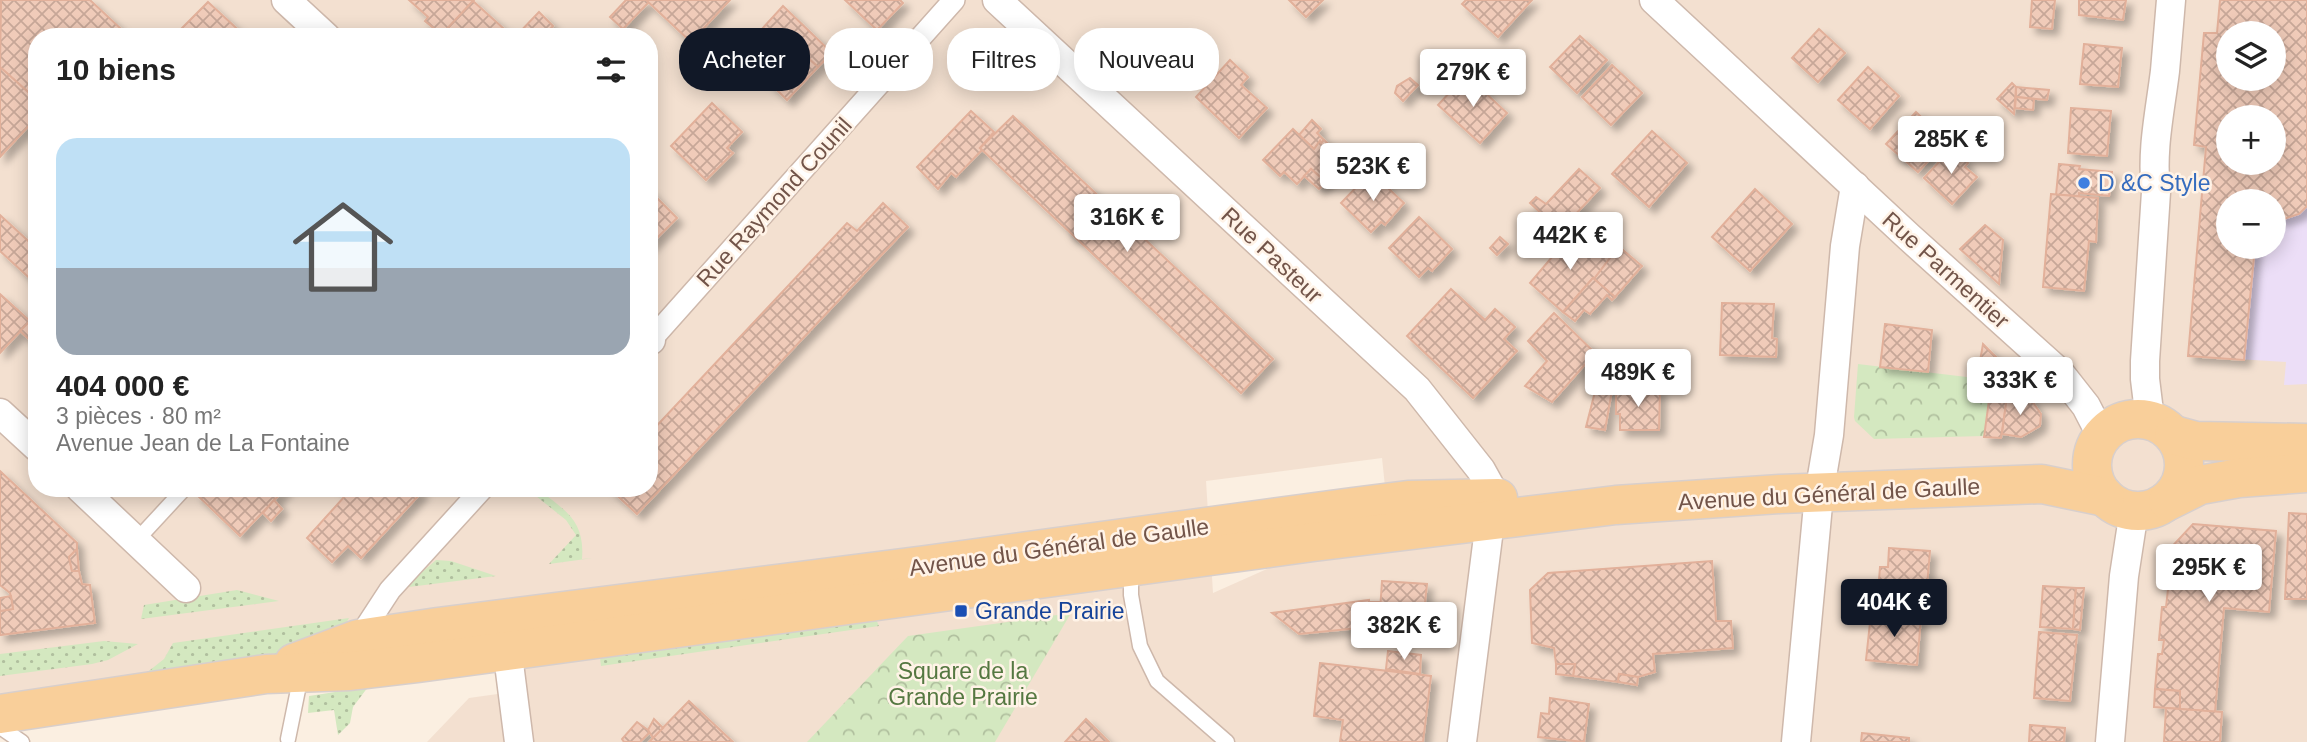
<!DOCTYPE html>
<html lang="fr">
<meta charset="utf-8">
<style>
body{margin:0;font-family:Helvetica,sans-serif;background:#f6f6f6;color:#222;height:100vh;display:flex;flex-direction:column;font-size:26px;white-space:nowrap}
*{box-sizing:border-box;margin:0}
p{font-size:23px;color:#767676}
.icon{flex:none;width:38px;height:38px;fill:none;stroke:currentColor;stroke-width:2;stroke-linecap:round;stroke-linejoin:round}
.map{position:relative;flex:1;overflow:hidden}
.sheet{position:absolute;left:28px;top:28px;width:630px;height:469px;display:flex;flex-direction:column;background:#fff;border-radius:28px;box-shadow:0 4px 18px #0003}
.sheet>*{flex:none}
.guide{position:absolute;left:679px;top:28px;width:665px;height:63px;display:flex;gap:14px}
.controls{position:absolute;left:2216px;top:21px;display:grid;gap:14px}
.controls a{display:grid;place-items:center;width:70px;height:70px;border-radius:50%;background:#fff;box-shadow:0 4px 18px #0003;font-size:35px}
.price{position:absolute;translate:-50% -60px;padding:0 16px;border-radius:7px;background:#fff;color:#222;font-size:23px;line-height:46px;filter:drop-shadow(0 2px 4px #0008)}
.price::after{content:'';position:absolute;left:50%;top:42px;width:21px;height:16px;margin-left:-10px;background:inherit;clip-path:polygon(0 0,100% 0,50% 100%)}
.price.on{background:#111827;color:#fff}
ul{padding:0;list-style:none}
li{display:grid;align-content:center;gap:14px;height:371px;padding:0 28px}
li+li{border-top:2px solid #e0e0e0}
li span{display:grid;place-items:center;height:217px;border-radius:21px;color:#555}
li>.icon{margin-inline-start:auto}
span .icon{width:126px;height:126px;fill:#fffc;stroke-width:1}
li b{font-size:30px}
h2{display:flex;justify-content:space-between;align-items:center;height:84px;padding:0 28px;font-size:30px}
.tag{padding:0 24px;border-radius:28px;background:#fff;box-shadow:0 4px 18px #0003;font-size:24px;line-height:63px}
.tag.on{background:#111827;color:#fff}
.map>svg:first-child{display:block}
.residential{fill:#f3e0d0;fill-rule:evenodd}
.education{fill:#ecdef7;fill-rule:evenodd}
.grass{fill:url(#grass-dots)}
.park{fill:url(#park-crowns)}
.building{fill:url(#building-cross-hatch);stroke:#e2b09a;stroke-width:2;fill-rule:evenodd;filter:url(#shadow)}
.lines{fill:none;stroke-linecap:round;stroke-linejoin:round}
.service-casing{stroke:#ceb8ab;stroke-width:17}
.pedestrian-casing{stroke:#ceb8ab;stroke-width:24}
.minor-casing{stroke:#ceb8ab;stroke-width:31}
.primary-casing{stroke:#d8cfcc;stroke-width:41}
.service{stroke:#fff;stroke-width:14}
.pedestrian{stroke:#fff;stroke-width:21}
.minor{stroke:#fff;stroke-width:28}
.primary{stroke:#f9cf9a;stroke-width:38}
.shop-dot{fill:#3f7fe0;stroke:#fff3e7;stroke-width:2.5}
.transit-dot{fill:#1a4fb4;stroke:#fff3e7;stroke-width:2.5}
.labels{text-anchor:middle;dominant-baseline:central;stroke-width:5;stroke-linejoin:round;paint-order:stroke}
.shop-label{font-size:23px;fill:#366cbe;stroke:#fff3e7;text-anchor:start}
.street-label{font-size:23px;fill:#725449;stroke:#fff3e7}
.transit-label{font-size:23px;fill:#164399;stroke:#fff3e7;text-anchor:start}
.park-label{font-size:23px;fill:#557841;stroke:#fff3e7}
</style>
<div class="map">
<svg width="2307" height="742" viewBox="0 0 2307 742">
<defs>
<pattern id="grass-dots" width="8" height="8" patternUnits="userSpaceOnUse" patternTransform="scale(1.75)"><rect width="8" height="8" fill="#d4e8c0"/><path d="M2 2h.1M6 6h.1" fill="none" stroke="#b0bf9e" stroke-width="1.8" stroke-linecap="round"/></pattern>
<pattern id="park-crowns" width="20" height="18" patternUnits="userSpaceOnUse" patternTransform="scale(1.75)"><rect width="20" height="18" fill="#d4e8c0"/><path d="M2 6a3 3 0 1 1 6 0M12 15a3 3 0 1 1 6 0" fill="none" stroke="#b0bf9e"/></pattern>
<pattern id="building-cross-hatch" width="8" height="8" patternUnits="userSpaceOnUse" patternTransform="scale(1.75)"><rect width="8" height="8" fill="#f0cbb9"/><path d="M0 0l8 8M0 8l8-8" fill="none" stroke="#c7a798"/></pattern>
<filter id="shadow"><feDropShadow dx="6" dy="6" stdDeviation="3.5" flood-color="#0004"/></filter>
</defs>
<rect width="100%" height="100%" fill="#fbefe1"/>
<path class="residential" d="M0 0H2307V742H427L469 698 526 690 522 634 0 708ZM2228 33H2273V79H2228ZM37 37H649V488H37ZM2228 117H2273V163H2228ZM2228 201H2273V247H2228ZM1382 458 1388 515 1213 593 1206 481Z"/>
<path class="education" d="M2220 0H2307V384L2284 385 2286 362 2188 356 2206 147 2194 145 2204 33H2217ZM2228 33H2273V79H2228ZM2228 117H2273V163H2228ZM2228 201H2273V247H2228Z"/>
<g class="grass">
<path d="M540 491C567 511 585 522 582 559L593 558 549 564 576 535 566 520 536 496Z"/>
<polygon points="436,560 451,561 496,576 409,587 413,580"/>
<polygon points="237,590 279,601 141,619 144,605"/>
<polygon points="873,612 879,626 601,666 599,650"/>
<polygon points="349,618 337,639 299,654 145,674 164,659 173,643"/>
<polygon points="104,641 138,644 108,660 92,664 0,676 0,654"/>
<polygon points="368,687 353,707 350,723 338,735 334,710 308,713 309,696"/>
</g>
<g class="park">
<polygon points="1858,364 1992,380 1984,436 1874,439 1855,421 1854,417"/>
<polygon points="1071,613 995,742 807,742 908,636"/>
</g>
<g class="building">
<polygon points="1,0 90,0 120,28 112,37 37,37 37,100 0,67"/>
<polygon points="409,0 474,0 442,35 425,21 428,17"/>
<polygon points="626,0 646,0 649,2 623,29 610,17"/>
<polygon points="646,0 730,0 691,42"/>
<polygon points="845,0 900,0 903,3 877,30"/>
<polygon points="1289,0 1323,0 1306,17"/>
<polygon points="1466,0 1532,0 1498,37 1462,4"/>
<polygon points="2032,0 2055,0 2052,29 2030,27"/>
<polygon points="2079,0 2126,0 2123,20 2079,15"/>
<path d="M2220 0H2307V206L2299 214 2284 219 2273 218V201H2228V247H2255L2244 360 2188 356 2206 147 2194 145 2204 33H2217ZM2228 33H2273V79H2228ZM2228 117H2273V163H2228Z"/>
<polygon points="473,1 513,37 445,37 442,34"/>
<polygon points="208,2 246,37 185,37 179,31"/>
<polygon points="783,6 832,53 818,67 809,59 778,91 739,54"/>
<polygon points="539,12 553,26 543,37 518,37 517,35"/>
<polygon points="1819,29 1845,53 1818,82 1792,58"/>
<polygon points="1580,36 1607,60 1577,93 1550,67"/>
<polygon points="2084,44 2122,48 2118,87 2080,84"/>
<polygon points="809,59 818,67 787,100 778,91"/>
<polygon points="1230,60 1248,77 1241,85 1267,108 1239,138 1196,97"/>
<polygon points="1612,65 1642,93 1611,125 1582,97"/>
<polygon points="0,67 37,100 37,117 0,157"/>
<polygon points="1868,67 1899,96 1870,129 1838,100"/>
<polygon points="1466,75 1507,113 1480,143 1438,105"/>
<polygon points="1410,78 1418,85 1403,101 1395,93 1397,86"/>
<polygon points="2012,83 2016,87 2014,114 1997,99"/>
<polygon points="2016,87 2049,90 2047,100 2016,97"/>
<polygon points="2016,97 2034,99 2033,110 2015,108"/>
<polygon points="712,103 742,132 727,148 733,153 706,180 671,146"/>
<polygon points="2071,108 2111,111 2107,156 2068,153"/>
<polygon points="971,111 994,132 980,148 982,150 956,177 951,173 938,189 917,167"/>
<polygon points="1916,112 1949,143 1938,157 1935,154 1918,172 1886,144"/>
<polygon points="1013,116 1273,359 1241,393 980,148"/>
<polygon points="1312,120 1321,129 1317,133 1324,140 1321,143 1320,141 1314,149 1299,135"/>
<polygon points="1293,129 1314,149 1320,141 1321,143 1324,140 1346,161 1326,182 1311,169 1297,184 1284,172 1280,176 1263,160"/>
<polygon points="1652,131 1687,163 1649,207 1612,174"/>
<polygon points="1952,148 1968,163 1965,167 1977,177 1952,204 1924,178"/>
<polygon points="2059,164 2080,166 2079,169 2112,172 2109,196 2079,193 2079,196 2056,195"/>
<polygon points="1311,169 1326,182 1319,189 1304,176"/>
<polygon points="1579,169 1600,188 1560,231 1530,203 1536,197 1546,204"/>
<polygon points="1371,172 1404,203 1385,225 1381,222 1371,232 1341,203"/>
<polygon points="1755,189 1792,224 1750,271 1712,237"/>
<polygon points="649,190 677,218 649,246"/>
<polygon points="2051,194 2098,198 2096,242 2089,241 2084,291 2043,287"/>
<polygon points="883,203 908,227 637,514 609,488 649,488 649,434 847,223 857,231"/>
<polygon points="0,215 37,249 37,285 0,251"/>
<polygon points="1419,217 1452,249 1432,271 1428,268 1419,277 1389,248"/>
<polygon points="1985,225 2003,240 1999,284 1960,249"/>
<polygon points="1500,237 1508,244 1497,255 1490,248"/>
<polygon points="1569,237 1588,249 1596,240 1613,254 1594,279 1593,278 1563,312 1530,283"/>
<polygon points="1617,245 1642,266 1615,297 1594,279 1613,254 1610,251"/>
<polygon points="1593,278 1615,297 1612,300 1607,295 1590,314 1584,310 1575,321 1563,312"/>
<polygon points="1451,289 1485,320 1495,309 1515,327 1504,339 1517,351 1473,398 1407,336"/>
<polygon points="0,294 30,321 0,353"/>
<polygon points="1722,303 1774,304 1772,338 1777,339 1776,357 1720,355"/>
<polygon points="1554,313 1595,353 1552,402 1525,386 1547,361 1528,341"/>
<polygon points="37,314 37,347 20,331"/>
<polygon points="1885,324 1932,330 1928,372 1880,367"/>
<polygon points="1983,344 1995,356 1992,380 1977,378"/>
<polygon points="1995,356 2011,371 2001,438 1984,437"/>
<polygon points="1599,376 1614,379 1605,430 1586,427"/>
<polygon points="1616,388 1660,389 1659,430 1620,430 1620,414 1616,414"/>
<polygon points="2007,396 2030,398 2041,414 2040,426 2021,437 2002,434"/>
<polygon points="0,471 77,543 77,549 69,557 72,571 79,571 82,584 90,585 95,623 0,635 0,611 13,609 10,593 0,585"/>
<polygon points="202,488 286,488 240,536 196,494"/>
<polygon points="336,488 418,488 422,492 361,558 348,546 332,562 307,538 345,496"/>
<polygon points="274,500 282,509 271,521 263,513"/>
<polygon points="2289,513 2307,514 2307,599 2285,599"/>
<polygon points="2193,524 2276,531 2269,612 2224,608 2215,712 2180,709 2180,691 2155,689 2158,654 2162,654 2164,640 2159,640 2162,607 2166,607 2168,589 2164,589 2166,553"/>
<polygon points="1889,548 1930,551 1926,598 1878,593 1880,567 1888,567"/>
<polygon points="77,549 79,571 72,571 69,557"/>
<polygon points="1712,561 1716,621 1731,621 1733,648 1653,654 1655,672 1638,677 1619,674 1618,682 1573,676 1575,664 1556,664 1554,648 1532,643 1530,590 1548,573"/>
<polygon points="1382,581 1427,584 1422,631 1379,626"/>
<polygon points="2043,586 2076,588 2073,629 2040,627"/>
<polygon points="2076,588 2084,588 2080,630 2073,629"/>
<polygon points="11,596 13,609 0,611 0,598"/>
<polygon points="1369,600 1369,602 1380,602 1379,626 1299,634 1272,613"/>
<polygon points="1871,613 1921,618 1917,665 1866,660"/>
<polygon points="2039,632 2077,635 2070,701 2034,698"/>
<polygon points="1388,651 1421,655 1420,674 1386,669"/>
<polygon points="1320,663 1431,676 1423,742 1340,742 1343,720 1314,716"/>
<polygon points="1556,664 1575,664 1573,676 1556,674"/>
<polygon points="1619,674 1638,677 1637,685 1618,682"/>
<polygon points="2155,689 2180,691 2180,709 2154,707"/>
<polygon points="1550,698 1589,704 1584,742 1538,737 1541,713 1549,714"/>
<polygon points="689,701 733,742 649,742"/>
<polygon points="2166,708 2222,712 2220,742 2164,742"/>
<polygon points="654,719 663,728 653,738 648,730"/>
<polygon points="1086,719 1109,742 1065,742"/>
<polygon points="637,722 648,730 649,733 640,742 624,742 622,739"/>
<polygon points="2030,725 2065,728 2064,742 2029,742"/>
<polygon points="1862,733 1909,738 1909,742 1861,742"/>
</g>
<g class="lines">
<g class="service-casing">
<g id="service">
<polyline points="136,541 185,488"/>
<polyline points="1131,569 1131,595 1140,646 1157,681 1227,742"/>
<polyline points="0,727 22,742"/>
<polyline points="288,739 301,675"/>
</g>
</g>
<g class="pedestrian-casing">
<g id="pedestrian">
<polyline points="649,342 954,0"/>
<polyline points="358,639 390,590 483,488"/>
</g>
</g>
<g class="minor-casing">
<g id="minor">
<polyline points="286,0 326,37"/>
<polyline points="997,0 1417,389 1481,470 1496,497"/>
<polyline points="1654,0 1909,237 2060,373 2086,406 2102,437"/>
<polyline points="649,338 651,340"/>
<polyline points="0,413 37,447"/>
<path d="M2150 420 2145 379V361L2156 192C2151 150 2160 112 2165 71 2167 48 2169 24 2171 0"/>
<polyline points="80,488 186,588"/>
<polyline points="505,632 519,742"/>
<polyline points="1462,742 1490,521"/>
<polyline points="1796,742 1819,494 1829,435 1845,246 1855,186"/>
<polyline points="2110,742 2124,576 2134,511"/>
</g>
</g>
<g class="primary-casing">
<g id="primary">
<circle cx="2138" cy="465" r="46"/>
<polyline points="2174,435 2196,441 2307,443"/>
<polyline points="2168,501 2200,485 2239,478 2307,473"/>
<polyline points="294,663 358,639 438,627 926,565 1353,507 1408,500 1498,498"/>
<polyline points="0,714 266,674 350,671 418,663 1313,542 1616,505 1780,494 2042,484 2105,497"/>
</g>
</g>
<use href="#service" class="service"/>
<use href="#pedestrian" class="pedestrian"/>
<use href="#minor" class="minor"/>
<use href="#primary" class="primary"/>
</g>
<circle class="shop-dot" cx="2084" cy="183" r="7"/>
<rect class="transit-dot" x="954" y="604" width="14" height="14" rx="3.5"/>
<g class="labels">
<g class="shop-label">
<text x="2098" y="183">D &amp;C Style</text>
</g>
<g class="street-label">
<text transform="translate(774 202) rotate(-48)">Rue Raymond Counil</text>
<text transform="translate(1272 255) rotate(43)">Rue Pasteur</text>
<text transform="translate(1946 270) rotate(42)">Rue Parmentier</text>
<text transform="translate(1829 494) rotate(-3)">Avenue du Général de Gaulle</text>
<text transform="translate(1059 547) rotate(-8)">Avenue du Général de Gaulle</text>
</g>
<g class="transit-label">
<text x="975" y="611">Grande Prairie</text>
</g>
<g class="park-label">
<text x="963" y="671">Square de la<tspan x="963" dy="26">Grande Prairie</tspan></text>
</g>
</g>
</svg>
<div class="controls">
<a><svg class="icon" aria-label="layers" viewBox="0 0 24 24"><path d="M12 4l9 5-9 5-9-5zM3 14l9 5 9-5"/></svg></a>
<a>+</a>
<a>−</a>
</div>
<b class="price" style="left:1473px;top:109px">279K €</b>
<b class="price" style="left:1951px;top:176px">285K €</b>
<b class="price" style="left:1373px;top:203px">523K €</b>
<b class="price" style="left:1127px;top:254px">316K €</b>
<b class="price" style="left:1570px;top:272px">442K €</b>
<b class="price" style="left:1638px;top:409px">489K €</b>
<b class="price" style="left:2020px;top:417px">333K €</b>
<b class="price" style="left:2209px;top:604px">295K €</b>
<b class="price on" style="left:1894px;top:639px">404K €</b>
<b class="price" style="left:1404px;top:662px">382K €</b>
<div class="guide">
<a class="tag on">Acheter</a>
<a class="tag">Louer</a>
<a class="tag">Filtres</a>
<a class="tag">Nouveau</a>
</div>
<section class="sheet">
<h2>10 biens<svg class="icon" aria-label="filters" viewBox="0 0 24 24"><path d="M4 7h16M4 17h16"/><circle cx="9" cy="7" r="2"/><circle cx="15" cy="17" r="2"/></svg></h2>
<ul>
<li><span style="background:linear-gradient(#bfe0f5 60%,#9aa5b1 0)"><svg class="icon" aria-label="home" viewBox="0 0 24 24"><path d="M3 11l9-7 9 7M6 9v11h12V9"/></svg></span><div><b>404 000 €</b><p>3 pièces · 80 m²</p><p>Avenue Jean de La Fontaine</p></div></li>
</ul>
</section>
</div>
